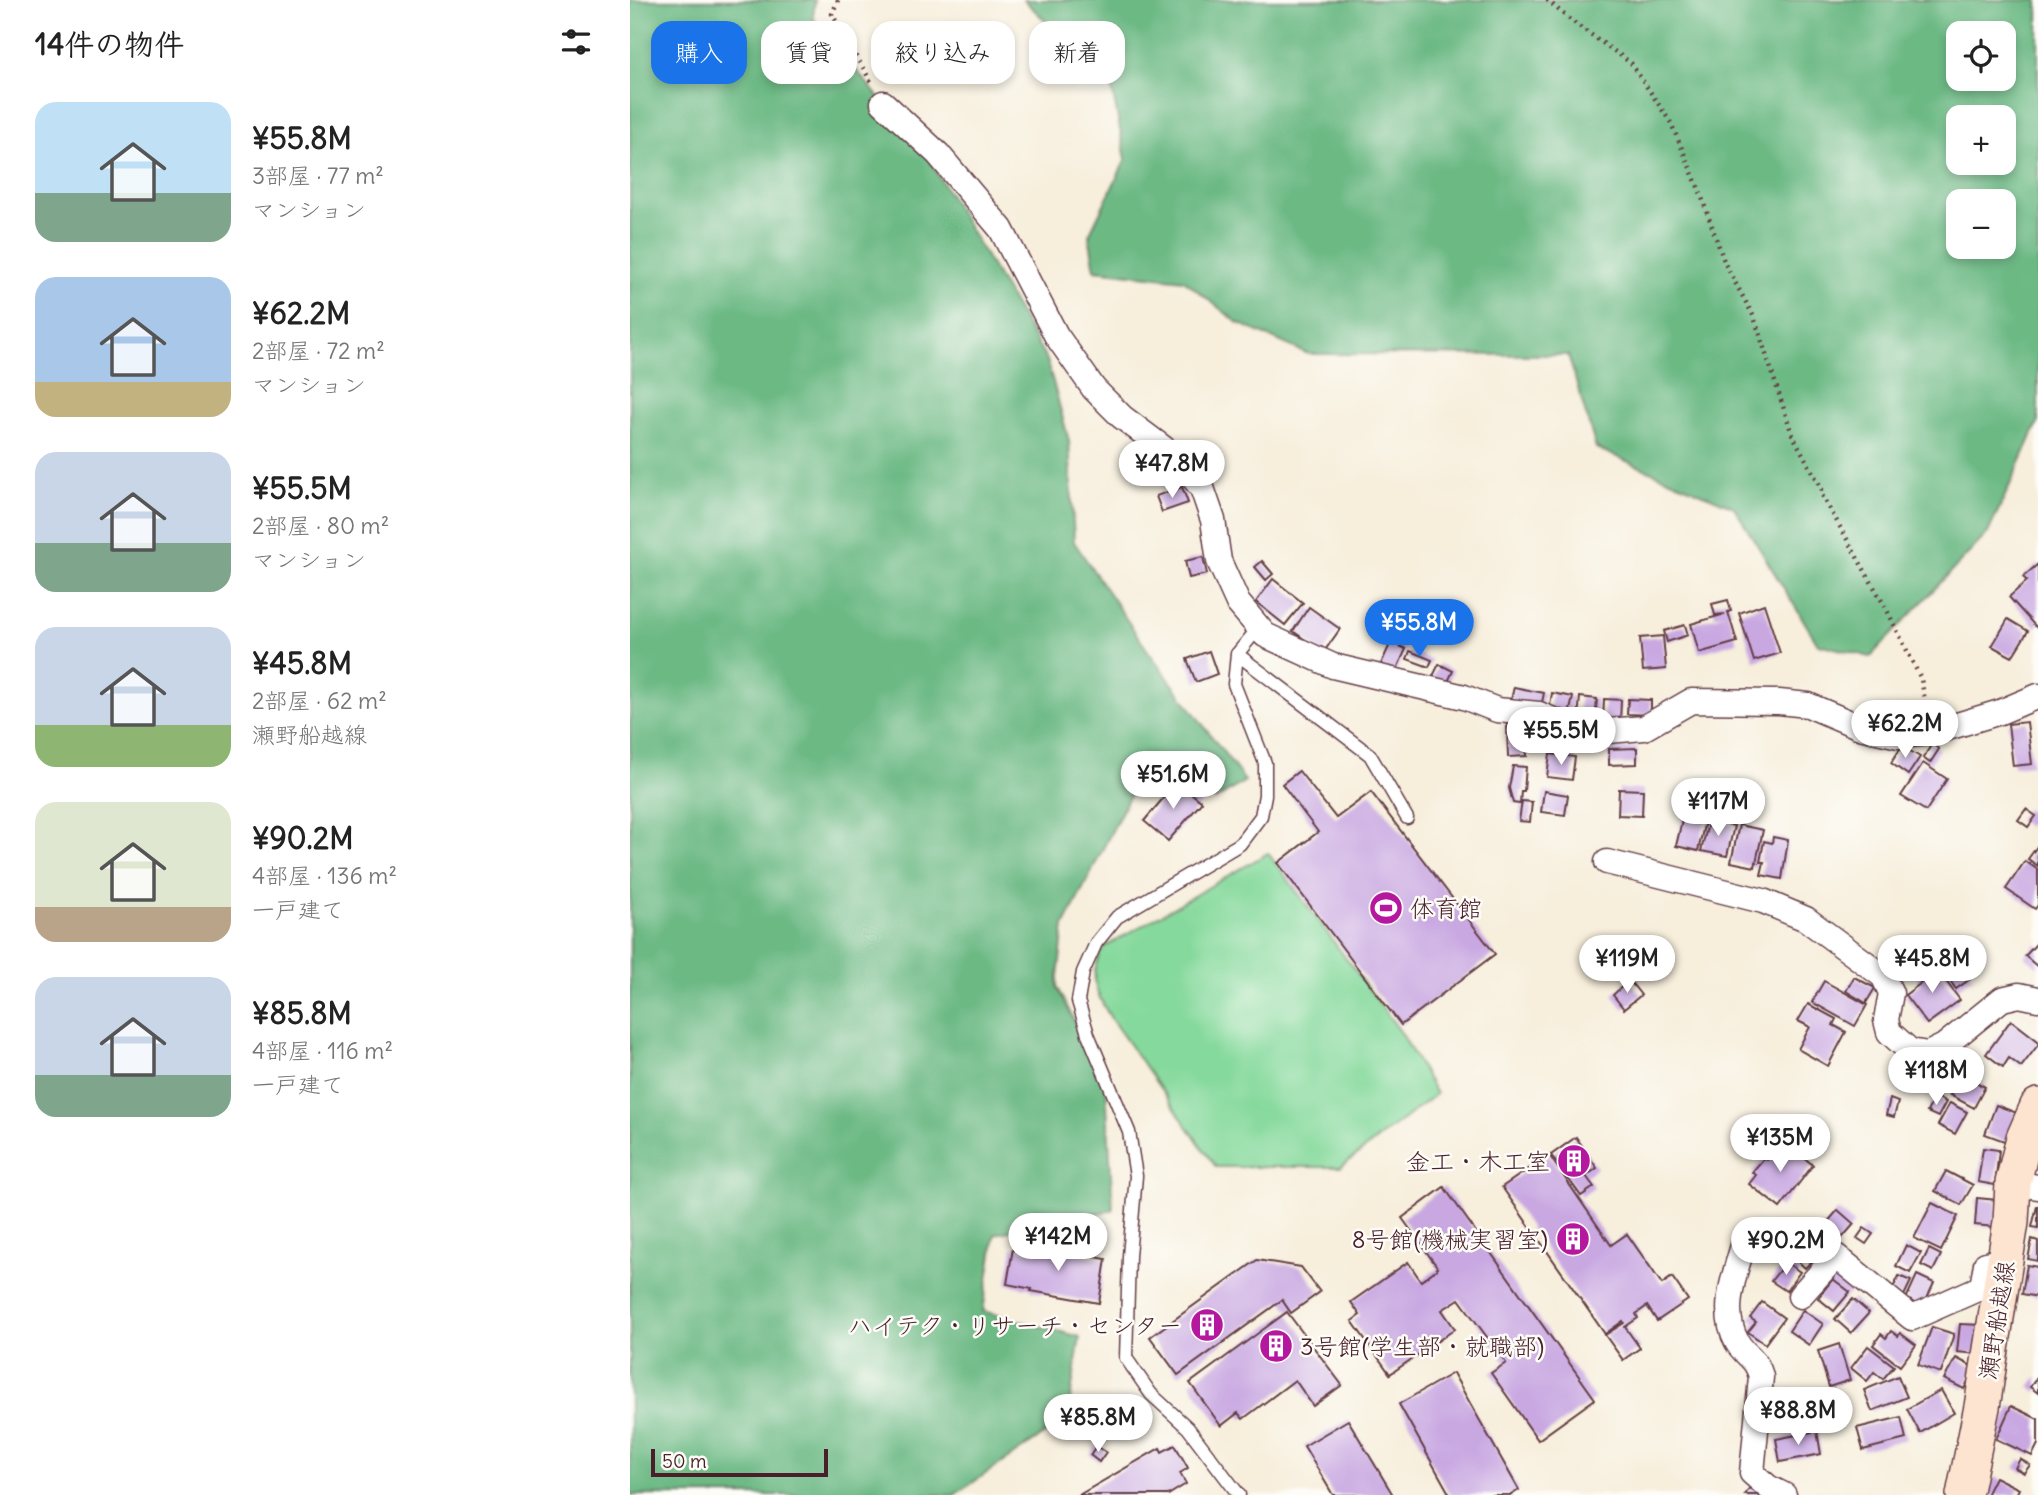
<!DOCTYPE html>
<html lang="ja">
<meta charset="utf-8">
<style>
body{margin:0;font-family:Delius,"Klee One",sans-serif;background:#f6f6f6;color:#222;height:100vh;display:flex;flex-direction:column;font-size:26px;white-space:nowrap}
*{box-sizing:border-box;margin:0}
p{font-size:23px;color:#767676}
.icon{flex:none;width:38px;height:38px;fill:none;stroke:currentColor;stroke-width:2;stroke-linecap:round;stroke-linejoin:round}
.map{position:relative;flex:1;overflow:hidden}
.side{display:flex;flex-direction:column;background:#fff;width:630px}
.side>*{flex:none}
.guide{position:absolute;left:21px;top:21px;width:665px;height:63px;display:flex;gap:14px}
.buttons{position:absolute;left:1316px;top:21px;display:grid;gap:14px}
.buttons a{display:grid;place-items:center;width:70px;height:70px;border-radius:14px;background:#fff;box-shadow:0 4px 10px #0003;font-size:35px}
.scale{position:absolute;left:21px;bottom:18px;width:177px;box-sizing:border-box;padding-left:7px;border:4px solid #4a1f2b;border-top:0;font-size:19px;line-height:24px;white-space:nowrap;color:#4a1f2b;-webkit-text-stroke:5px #fdfcf7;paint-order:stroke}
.price{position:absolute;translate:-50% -60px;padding:0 16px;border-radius:24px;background:#fff;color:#222;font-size:23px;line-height:46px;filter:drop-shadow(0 2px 4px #0008)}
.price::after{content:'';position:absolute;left:50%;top:42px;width:21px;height:16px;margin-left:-10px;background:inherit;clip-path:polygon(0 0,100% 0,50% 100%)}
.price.current{background:#1a73e8;color:#fff}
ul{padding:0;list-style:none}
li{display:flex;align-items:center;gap:21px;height:175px;padding:0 35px}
li span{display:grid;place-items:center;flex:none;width:196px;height:140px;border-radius:21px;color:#555}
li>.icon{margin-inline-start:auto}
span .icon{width:84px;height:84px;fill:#fffc;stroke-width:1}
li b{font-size:30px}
h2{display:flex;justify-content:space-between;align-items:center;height:84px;padding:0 35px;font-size:30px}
.pill{padding:0 24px;border-radius:21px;background:#fff;box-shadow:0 4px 10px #0003;font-size:24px;line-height:63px}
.pill.current{background:#1a73e8;color:#fff}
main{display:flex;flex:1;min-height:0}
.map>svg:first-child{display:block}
.green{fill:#85d99c;stroke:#687c64;stroke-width:2}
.forest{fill:#6cb984;stroke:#5b6c58;stroke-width:2;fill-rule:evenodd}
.building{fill:#c9a8e2}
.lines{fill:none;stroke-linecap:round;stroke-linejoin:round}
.service-casing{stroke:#643e45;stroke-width:15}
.minor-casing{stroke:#643e45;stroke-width:27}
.secondary-casing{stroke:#643e45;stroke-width:38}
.path{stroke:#643e45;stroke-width:4.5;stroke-dasharray:2 5;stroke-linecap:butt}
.service{stroke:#fff;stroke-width:12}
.minor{stroke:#fff;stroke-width:24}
.secondary{stroke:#fde4d1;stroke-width:35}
.labels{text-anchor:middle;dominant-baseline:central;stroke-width:5;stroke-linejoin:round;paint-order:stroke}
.poi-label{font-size:24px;fill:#4a1f2b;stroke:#fdfcf7;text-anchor:end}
.street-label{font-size:24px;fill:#4a1f2b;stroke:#fdfcf7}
</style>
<main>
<section class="side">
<h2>14件の物件<svg class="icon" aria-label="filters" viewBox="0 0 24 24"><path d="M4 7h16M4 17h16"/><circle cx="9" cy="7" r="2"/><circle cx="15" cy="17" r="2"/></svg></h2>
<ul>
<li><span style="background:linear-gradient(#bfe0f5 65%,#7fa58c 0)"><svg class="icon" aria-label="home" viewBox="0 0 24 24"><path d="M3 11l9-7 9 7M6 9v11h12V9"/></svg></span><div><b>¥55.8M</b><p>3部屋 · 77 m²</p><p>マンション</p></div></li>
<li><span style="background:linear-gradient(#a9c7e8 75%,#c2b280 0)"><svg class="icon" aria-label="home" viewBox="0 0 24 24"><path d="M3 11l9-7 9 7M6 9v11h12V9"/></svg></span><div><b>¥62.2M</b><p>2部屋 · 72 m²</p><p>マンション</p></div></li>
<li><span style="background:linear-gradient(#c9d6e8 65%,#7fa58c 0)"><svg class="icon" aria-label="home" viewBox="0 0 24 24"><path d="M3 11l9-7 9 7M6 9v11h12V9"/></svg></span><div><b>¥55.5M</b><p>2部屋 · 80 m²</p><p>マンション</p></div></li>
<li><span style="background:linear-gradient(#c9d6e8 70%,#8fb573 0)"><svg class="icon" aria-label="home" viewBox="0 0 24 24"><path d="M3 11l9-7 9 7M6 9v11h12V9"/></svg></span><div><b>¥45.8M</b><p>2部屋 · 62 m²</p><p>瀬野船越線</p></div></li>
<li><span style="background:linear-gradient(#dfe7d0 75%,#b9a48a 0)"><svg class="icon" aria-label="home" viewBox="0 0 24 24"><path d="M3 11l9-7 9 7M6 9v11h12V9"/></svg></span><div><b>¥90.2M</b><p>4部屋 · 136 m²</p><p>一戸建て</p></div></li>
<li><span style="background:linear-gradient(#c9d6e8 70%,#7fa58c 0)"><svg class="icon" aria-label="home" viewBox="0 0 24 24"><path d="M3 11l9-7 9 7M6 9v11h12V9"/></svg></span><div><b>¥85.8M</b><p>4部屋 · 116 m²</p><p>一戸建て</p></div></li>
</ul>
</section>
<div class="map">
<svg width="1408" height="1495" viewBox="0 0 1408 1495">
<rect width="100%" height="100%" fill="#fdfcf7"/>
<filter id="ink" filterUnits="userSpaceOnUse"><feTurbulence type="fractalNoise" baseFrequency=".0143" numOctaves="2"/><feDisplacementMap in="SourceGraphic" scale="14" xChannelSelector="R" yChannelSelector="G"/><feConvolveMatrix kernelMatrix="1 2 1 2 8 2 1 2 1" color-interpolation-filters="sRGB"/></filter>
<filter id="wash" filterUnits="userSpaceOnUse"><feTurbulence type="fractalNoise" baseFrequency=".00686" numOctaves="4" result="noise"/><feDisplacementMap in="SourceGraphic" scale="28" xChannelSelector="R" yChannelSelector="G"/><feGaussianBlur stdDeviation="1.57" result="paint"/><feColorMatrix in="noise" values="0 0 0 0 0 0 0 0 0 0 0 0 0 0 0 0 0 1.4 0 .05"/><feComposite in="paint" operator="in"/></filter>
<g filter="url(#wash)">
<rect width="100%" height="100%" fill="#f7eedb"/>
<path class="green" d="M638 853 772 1034 806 1094 711 1167H586L482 1020C466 994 457 977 473 948Z"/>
<g class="forest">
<polygon points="0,0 185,0 183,18 295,153 417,360 439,441 444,542 518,651 615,781 585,800 520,755 434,926 427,986 476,1086 483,1210 365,1234 353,1311 450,1337 437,1419 324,1495 0,1495"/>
<path d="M394 0H1408V423L1358 533 1240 657 1188 644 1104 507 966 448 938 355 678 354 608 323 554 280 465 270 459 235 496 159 481 84ZM1328 33H1374V79H1328ZM1328 117H1374V163H1328ZM1328 201H1374V247H1328Z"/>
</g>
<g id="blocks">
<g class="building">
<polygon points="520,457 534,466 527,477 512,469"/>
<polygon points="552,487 558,503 532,512 526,496"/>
<polygon points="573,557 577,574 559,578 555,561"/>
<polygon points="632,561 643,574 636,580 625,567"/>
<polygon points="1408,564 1408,625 1406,627 1379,597 1397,581 1393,577"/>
<polygon points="643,579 673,603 655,625 626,602"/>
<polygon points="1098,600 1101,611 1098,612 1107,642 1069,653 1061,624 1095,614 1085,615 1082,604"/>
<polygon points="1134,604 1150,653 1124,661 1109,613"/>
<polygon points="679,607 710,629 693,653 663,631"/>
<polygon points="1378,619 1398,631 1382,657 1362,646"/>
<polygon points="1055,625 1058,635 1037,642 1034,631"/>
<polygon points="1033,636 1036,669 1013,671 1010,638"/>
<polygon points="761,642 776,649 764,676 747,673"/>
<polygon points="579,651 587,674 566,682 557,659"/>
<polygon points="780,651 802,660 799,667 777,659"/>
<polygon points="809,664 823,671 816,686 802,678"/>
<polygon points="884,687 914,693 911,707 881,700"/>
<polygon points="922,693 943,697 939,715 919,711"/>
<polygon points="950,697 967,699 965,720 948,718"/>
<polygon points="974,699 991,700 990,724 973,723"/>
<polygon points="998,699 1021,700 1021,715 997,714"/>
<polygon points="1397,722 1402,764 1383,766 1378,724"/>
<polygon points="895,724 897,756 878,757 877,725"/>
<polygon points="1302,744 1309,749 1300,763 1293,758"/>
<polygon points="1272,746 1290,757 1278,775 1261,763"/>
<polygon points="1007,748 1007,764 979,765 979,749"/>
<polygon points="920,754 945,757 942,780 917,777"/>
<polygon points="1293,763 1317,779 1296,811 1271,796"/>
<polygon points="883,766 896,767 894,791 891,791 890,804 883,803 879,788"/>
<polygon points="669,771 706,818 741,792 865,954 771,1025 648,863 688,832 652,784"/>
<polygon points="547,782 572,802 538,841 514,821"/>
<polygon points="989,789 1013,790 1012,816 988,815"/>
<polygon points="914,791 938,795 935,815 911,812"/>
<polygon points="892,801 902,802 900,822 889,821"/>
<polygon points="1055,808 1077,813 1068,851 1046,846"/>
<polygon points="1396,809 1406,816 1398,827 1388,820"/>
<polygon points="1079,820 1104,826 1097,856 1071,851"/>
<polygon points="1109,825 1133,830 1125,867 1101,862"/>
<polygon points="1143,837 1158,840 1152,879 1131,875 1134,862 1130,862 1134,841 1142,843"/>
<polygon points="1408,845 1408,866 1398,859"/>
<polygon points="1395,861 1408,870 1408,905 1405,909 1376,889"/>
<polygon points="1406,944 1408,945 1408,967 1395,956"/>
<polygon points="1320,945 1343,977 1326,989 1303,957"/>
<polygon points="1345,946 1355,960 1343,969 1332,955"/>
<polygon points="1303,964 1330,1000 1297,1024 1275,995 1291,983 1286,976"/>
<polygon points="1224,977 1245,988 1236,1003 1216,991"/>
<polygon points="999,980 1011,995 994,1009 983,995"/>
<polygon points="1194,981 1237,1005 1225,1026 1182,1002"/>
<polygon points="1178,1004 1206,1019 1203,1025 1216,1032 1198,1066 1168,1049 1180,1027 1168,1021"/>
<polygon points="1381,1020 1408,1041 1408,1045 1391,1067 1379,1058 1373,1067 1356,1054"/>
<polygon points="1311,1065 1328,1075 1319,1093 1301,1084"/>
<polygon points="1331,1074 1355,1087 1344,1108 1320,1095"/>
<polygon points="1305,1096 1316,1102 1308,1117 1297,1112"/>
<polygon points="1260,1099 1268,1102 1264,1117 1256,1115"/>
<polygon points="1320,1103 1337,1112 1325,1134 1308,1125"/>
<polygon points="1366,1105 1387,1113 1377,1142 1355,1134"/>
<polygon points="946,1137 967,1168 956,1176 964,1187 951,1196 921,1155"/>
<polygon points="1153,1141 1183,1165 1150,1208 1119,1184 1126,1175 1122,1172 1134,1158 1137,1160"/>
<polygon points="1353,1148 1369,1150 1365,1185 1348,1182"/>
<polygon points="919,1155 981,1245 997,1234 1032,1284 1042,1277 1058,1300 1027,1321 1017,1306 1006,1314 1008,1318 995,1327 1010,1348 993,1360 975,1335 994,1323 993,1321 975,1334 872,1187"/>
<polygon points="1316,1171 1343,1185 1331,1205 1305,1191"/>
<polygon points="814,1187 965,1399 908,1440 861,1373 876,1363 829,1299 812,1310 825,1329 760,1374 722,1321 730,1315 721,1302 778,1262 791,1281 808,1268 772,1218"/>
<polygon points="1347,1198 1367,1200 1365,1227 1345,1225"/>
<polygon points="1302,1203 1328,1216 1311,1251 1284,1238"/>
<polygon points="1407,1206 1408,1206 1408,1228 1402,1227"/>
<polygon points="1208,1210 1224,1224 1205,1246 1189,1232"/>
<polygon points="1234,1228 1243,1234 1236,1244 1227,1238"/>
<polygon points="1175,1230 1194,1249 1175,1268 1156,1250"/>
<polygon points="1402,1239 1408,1241 1408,1261 1398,1259"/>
<polygon points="1276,1245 1291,1253 1280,1273 1266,1266"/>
<polygon points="408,1247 476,1259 469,1303 401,1291 402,1289 377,1284 383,1248 408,1252"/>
<polygon points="1299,1249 1311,1255 1303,1271 1291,1265"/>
<polygon points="627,1260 671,1267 690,1292 661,1313 652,1300 548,1375 520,1337"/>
<polygon points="1156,1262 1170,1272 1156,1291 1141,1281"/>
<polygon points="1397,1265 1408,1267 1408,1297 1392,1294"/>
<polygon points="1287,1275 1304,1283 1293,1307 1276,1299"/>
<polygon points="1269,1276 1281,1281 1273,1298 1261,1292"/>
<polygon points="1203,1279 1220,1292 1204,1311 1188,1298"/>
<polygon points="1223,1299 1239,1313 1221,1333 1205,1319"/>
<polygon points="1132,1302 1154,1318 1135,1344 1118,1332 1126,1322 1120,1318"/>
<polygon points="1173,1310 1193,1324 1179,1345 1159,1331"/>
<polygon points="657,1312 712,1385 683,1406 665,1380 613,1419 608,1413 591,1426 560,1383"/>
<polygon points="1330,1324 1351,1325 1348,1354 1327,1352"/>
<polygon points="1302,1327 1324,1334 1311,1373 1288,1365"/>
<polygon points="1261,1331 1268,1336 1270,1333 1286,1345 1270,1366 1243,1345 1251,1334 1256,1338"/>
<polygon points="1209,1344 1220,1380 1199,1387 1188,1351"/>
<polygon points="1238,1346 1264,1366 1253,1379 1244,1372 1237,1381 1221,1368"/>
<polygon points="1326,1358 1345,1368 1334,1389 1314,1379"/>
<polygon points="823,1373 889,1490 881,1495 820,1495 769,1404"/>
<polygon points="1268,1376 1277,1397 1242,1411 1234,1390"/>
<polygon points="1408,1376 1408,1393 1400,1387"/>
<polygon points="1311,1390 1324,1413 1290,1433 1277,1409"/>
<polygon points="1189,1403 1192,1423 1155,1429 1152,1408"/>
<polygon points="1381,1406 1408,1419 1408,1444 1402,1456 1366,1439"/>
<polygon points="1271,1417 1276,1439 1233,1450 1227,1428"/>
<polygon points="718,1420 763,1495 703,1495 674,1446"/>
<polygon points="1187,1431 1191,1454 1150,1462 1146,1439"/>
<polygon points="545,1445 558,1468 550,1473 556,1484 538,1495 449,1495 530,1448 532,1452"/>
<polygon points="466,1446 476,1452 469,1462 460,1455"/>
<polygon points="1390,1459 1400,1465 1394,1473 1385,1468"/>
<polygon points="1365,1477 1389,1489 1386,1495 1356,1495"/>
<polygon points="1123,1483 1141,1495 1115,1495"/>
</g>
</g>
</g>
<g filter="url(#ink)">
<use href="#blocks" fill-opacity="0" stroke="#643e45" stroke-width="2"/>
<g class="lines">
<g class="service-casing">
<g id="service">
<polyline points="607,654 621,637"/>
<polyline points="609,1495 558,1428 521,1394 496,1358 499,1256 506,1176 499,1132 458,1034 448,1001 453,972 466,943 487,917 610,844 631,816 635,795 635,763 604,684 607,654 740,755 777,818"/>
</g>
</g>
<g class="minor-casing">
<g id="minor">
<polyline points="253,103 308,154 371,229 426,335 464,389 492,417 548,459 572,488 583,520 589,561 608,603 635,635 703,666 834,697 867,710 909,714 954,733 1014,728 1061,701 1149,702 1178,705 1230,727 1269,736 1301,733 1370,712 1408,696"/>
<polyline points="977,862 1133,901 1176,919 1253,976 1261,993 1256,1020 1259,1032 1280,1051 1298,1054 1314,1046 1372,999 1389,995 1408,999"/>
<polyline points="1383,1183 1408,1187"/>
<path d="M1115 1239C1106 1271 1089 1310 1107 1342 1115 1356 1127 1358 1131 1377L1122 1473 1138 1487 1154 1495"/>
<polyline points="1170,1296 1206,1256 1282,1318 1352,1287 1356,1264 1375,1260"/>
</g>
</g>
<g class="secondary-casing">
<polyline id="secondary" points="1334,1495 1352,1407 1381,1222 1383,1183 1394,1138 1408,1106"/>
</g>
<g class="path">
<polyline points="208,0 202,14 243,85"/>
<polyline points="917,0 939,19 1001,63 1041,123 1069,189 1095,264 1124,317 1162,434 1192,489 1192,495 1257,610 1291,679 1297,711"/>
</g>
<use href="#service" class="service"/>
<use href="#minor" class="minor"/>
<use href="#secondary" class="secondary"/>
</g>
</g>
<defs>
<g id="stadium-disc" transform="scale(1.75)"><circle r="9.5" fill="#b5179e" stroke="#fdfcf7"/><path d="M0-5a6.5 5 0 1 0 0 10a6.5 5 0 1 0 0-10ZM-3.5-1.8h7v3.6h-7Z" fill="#fff"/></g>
<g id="building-disc" transform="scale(1.75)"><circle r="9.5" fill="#b5179e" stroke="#fdfcf7"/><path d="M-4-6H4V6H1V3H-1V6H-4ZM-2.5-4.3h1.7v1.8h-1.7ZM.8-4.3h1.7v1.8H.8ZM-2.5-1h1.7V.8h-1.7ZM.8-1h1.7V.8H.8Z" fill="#fff"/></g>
</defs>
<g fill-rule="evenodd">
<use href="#stadium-disc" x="756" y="908"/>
<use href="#building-disc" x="944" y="1161"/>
<use href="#building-disc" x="943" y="1239"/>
<use href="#building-disc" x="577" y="1325"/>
<use href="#building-disc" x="646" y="1346"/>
</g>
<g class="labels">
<g class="poi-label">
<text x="780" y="908" text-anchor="start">体育館</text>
<text x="920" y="1161">金工・木工室</text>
<text x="918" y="1239">8号館(機械実習室)</text>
<text x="552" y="1325">ハイテク・リサーチ・センター</text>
<text x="670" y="1346" text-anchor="start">3号館(学生部・就職部)</text>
</g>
<g class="street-label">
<text transform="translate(1366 1320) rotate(-81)">瀬野船越線</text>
</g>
</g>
</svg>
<div class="buttons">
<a><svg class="icon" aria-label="locate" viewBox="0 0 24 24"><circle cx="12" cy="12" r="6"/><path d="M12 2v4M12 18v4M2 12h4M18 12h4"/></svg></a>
<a>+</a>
<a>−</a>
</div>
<div class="scale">50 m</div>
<b class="price" style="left:542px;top:500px">¥47.8M</b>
<b class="price current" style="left:789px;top:659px">¥55.8M</b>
<b class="price" style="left:1275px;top:760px">¥62.2M</b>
<b class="price" style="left:931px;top:767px">¥55.5M</b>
<b class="price" style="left:543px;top:811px">¥51.6M</b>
<b class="price" style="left:1088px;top:838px">¥117M</b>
<b class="price" style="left:997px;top:995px">¥119M</b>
<b class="price" style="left:1302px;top:995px">¥45.8M</b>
<b class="price" style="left:1306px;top:1107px">¥118M</b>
<b class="price" style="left:1150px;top:1174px">¥135M</b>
<b class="price" style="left:428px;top:1273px">¥142M</b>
<b class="price" style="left:1156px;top:1277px">¥90.2M</b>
<b class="price" style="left:1168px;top:1447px">¥88.8M</b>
<b class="price" style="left:468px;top:1454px">¥85.8M</b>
<div class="guide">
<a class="pill current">購入</a>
<a class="pill">賃貸</a>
<a class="pill">絞り込み</a>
<a class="pill">新着</a>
</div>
</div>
</main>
